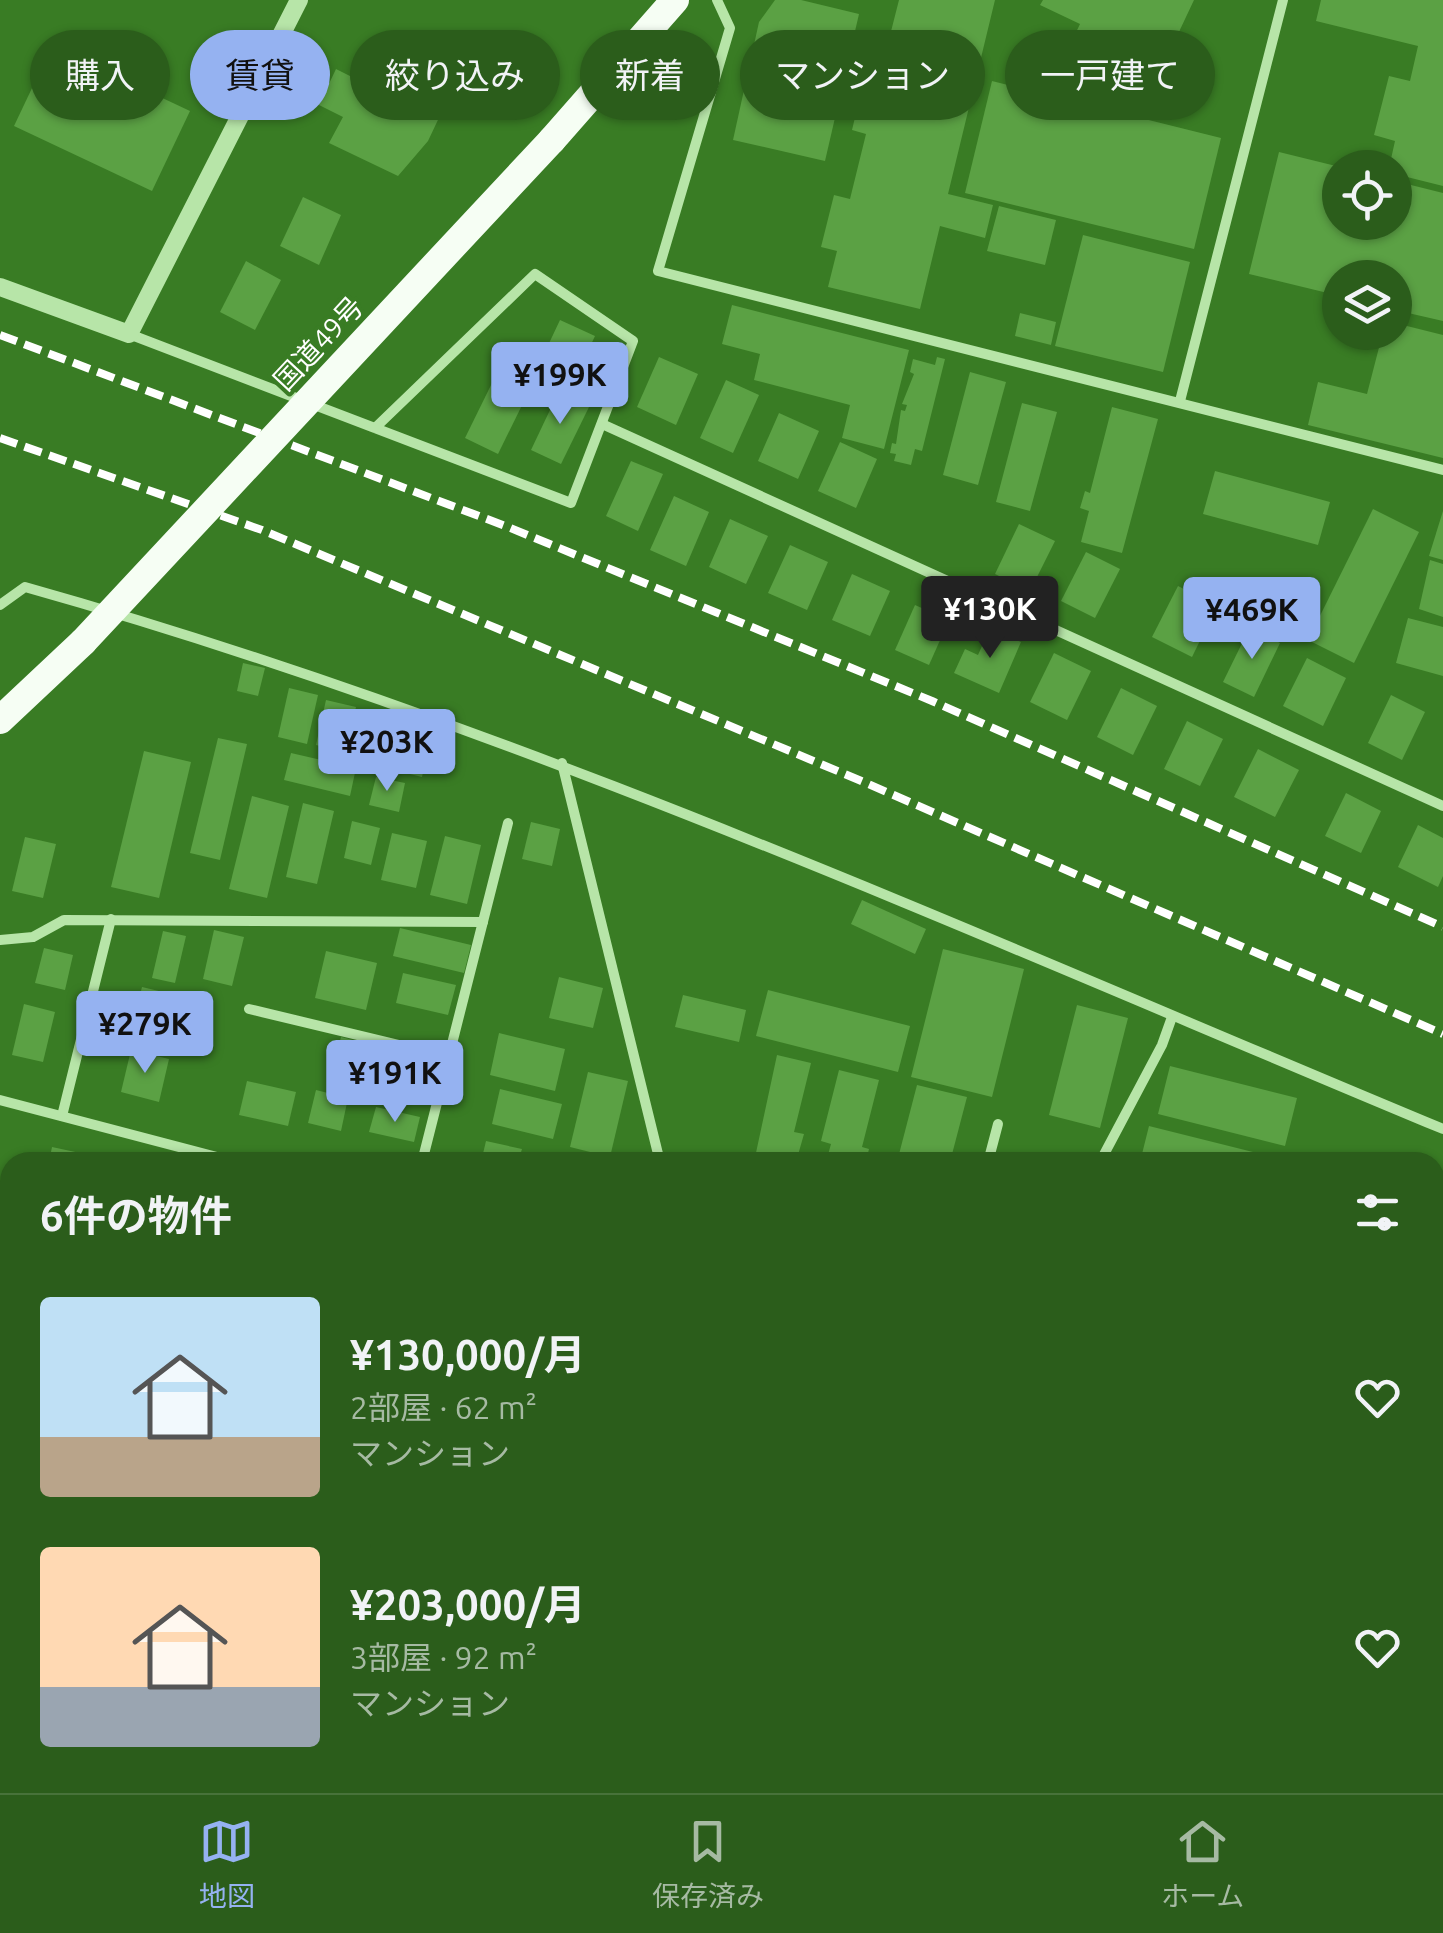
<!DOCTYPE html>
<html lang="ja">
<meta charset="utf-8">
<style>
body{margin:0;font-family:Ubuntu,"Noto Sans JP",sans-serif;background:#336324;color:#f1f3f6;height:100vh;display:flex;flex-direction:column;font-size:38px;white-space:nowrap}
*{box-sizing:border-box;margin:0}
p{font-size:32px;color:#a6baa3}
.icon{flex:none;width:55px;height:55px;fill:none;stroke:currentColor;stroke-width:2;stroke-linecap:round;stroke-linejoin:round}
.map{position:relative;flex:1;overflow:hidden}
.sheet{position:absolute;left:0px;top:1152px;width:1445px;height:642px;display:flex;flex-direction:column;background:#2b5d1b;border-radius:30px 30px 0 0;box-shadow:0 2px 8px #0004}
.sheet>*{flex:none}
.banner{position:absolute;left:30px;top:30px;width:1385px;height:90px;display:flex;gap:20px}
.fabs{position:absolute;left:1322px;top:150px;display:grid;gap:20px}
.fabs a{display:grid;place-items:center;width:90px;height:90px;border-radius:50%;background:#2b5d1b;box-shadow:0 2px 8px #0004;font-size:50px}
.price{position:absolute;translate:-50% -85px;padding:0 22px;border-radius:10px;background:#95b2f1;color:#111;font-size:32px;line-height:65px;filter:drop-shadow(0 2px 5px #0008)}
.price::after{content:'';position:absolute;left:50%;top:60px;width:30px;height:22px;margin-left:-15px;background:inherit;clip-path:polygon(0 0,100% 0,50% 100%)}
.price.current{background:#222;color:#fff}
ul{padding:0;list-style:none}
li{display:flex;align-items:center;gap:30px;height:250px;padding:0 40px}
li span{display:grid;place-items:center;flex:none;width:280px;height:200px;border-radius:10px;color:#555}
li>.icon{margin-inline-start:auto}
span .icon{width:120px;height:120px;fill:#fffc;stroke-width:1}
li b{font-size:42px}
h2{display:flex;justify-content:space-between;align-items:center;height:120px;padding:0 40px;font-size:42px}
.pill{padding:0 35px;border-radius:45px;background:#2b5d1b;box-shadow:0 2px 8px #0004;font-size:35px;line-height:90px}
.pill.current{background:#95b2f1;color:#111}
.menu{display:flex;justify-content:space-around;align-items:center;height:140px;border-top:2px solid #47723a;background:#2b5d1b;font-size:28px;color:#a6baa3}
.menu a{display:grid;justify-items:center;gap:5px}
.menu .current{color:#95b2f1}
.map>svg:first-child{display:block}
.building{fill:#5ba144}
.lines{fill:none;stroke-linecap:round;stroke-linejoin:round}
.minor{stroke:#b7e5a8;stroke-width:10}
.tertiary{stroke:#b7e5a8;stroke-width:18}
.trunk{stroke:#f6fef4;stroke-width:28}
.rail{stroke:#fff;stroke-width:8;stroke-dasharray:18 8;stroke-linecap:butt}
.trunk-bridge{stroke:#f6fef4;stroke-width:28}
.labels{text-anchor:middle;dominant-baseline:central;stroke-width:8;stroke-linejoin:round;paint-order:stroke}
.street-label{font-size:28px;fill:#fff;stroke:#397c24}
</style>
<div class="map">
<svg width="1443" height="1793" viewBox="0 0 1443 1793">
<rect width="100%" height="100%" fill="#397c24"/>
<g class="building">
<polygon points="775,0 801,0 859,14 825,161 733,140 759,22"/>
<polygon points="899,0 995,0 948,194 993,205 985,238 940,226 920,309 828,287 837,251 821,247 834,195 850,199 866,134 852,130 858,105 872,109 878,85 864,81 872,48 886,51"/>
<polygon points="1043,0 1194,0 1153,87 1069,47 1080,24 1040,5"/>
<polygon points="1321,0 1443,0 1443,186 1395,174 1395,168 1389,168 1395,141 1374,135 1389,76 1410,81 1418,46 1316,21"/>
<polygon points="52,46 190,111 152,191 14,126"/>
<polygon points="368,66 445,105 428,141 398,176 329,143 343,117 319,105 336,69 360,81"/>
<polygon points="992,81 1221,138 1194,249 965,193"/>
<polygon points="1279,152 1340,167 1340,222 1395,222 1395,181 1443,193 1443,321 1395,310 1395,278 1340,278 1340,296 1249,274"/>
<polygon points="303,197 341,215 319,265 280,246"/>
<polygon points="999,206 1056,220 1045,265 987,251"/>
<polygon points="1083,235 1190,262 1163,372 1055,346"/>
<polygon points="246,261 281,280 255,330 220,312"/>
<polygon points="732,305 909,350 884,449 842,438 850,405 754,380 760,354 722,344"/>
<polygon points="1020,313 1056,322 1051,345 1015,336"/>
<polygon points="560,320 595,336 578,372 571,369 565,382 543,373 549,359 543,356"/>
<polygon points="1395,323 1443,335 1443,458 1308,425 1318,382 1367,394 1383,332 1395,332"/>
<polygon points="659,357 698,374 676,425 637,407"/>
<polygon points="937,357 945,359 922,451 915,449 911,465 894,461 896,454 890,453 892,443 896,444 901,410 905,411 907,405 902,404 914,374 910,372 913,359 935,365"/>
<polygon points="970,372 1006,382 978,485 943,475"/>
<polygon points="494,379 527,395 498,454 465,438"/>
<polygon points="726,380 759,395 733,453 700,438"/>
<polygon points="559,391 590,405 561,464 531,450"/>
<polygon points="1022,403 1057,412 1030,511 996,502"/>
<polygon points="1112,407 1158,419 1122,553 1081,542 1089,511 1080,508 1085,491 1090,493"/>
<polygon points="779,413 819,431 798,479 758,461"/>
<polygon points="840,442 877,459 856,508 818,491"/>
<polygon points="631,461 663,474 638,531 606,516"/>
<polygon points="1215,471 1330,502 1318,545 1203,514"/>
<polygon points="674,496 709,512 686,566 650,550"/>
<polygon points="1373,509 1419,532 1354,663 1308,640"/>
<polygon points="1443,511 1443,560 1429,556"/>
<polygon points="730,519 768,536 746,584 709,567"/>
<polygon points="1019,524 1055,541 1030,591 995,574"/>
<polygon points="790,545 828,562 807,610 768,593"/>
<polygon points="1086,552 1120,569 1095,618 1061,601"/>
<polygon points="1430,560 1443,564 1443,617 1419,609"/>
<polygon points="852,574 890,591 870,636 832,620"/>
<polygon points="1178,586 1217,606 1192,657 1152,637"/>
<polygon points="915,605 949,620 929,665 895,650"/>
<polygon points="963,608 975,613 965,635 953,630"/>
<polygon points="1408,618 1443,627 1443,676 1396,663"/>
<polygon points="1250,627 1280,643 1254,697 1223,682"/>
<polygon points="990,628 1021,642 999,693 954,673 965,649 978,655"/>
<polygon points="1054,653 1091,671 1067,720 1030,702"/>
<polygon points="1307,658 1346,678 1323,726 1283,706"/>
<polygon points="243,663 265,668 258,696 237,691"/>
<polygon points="289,688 318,695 307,744 278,737"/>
<polygon points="1121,688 1157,706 1133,755 1097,737"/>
<polygon points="1391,695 1425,712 1402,760 1368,743"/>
<polygon points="326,700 356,707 345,752 316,745"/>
<polygon points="384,721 432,732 422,777 374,765"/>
<polygon points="1187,721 1223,739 1200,786 1164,769"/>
<polygon points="218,738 247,744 220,860 190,853"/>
<polygon points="1258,749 1299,770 1275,817 1234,797"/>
<polygon points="144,751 191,762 159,898 111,887"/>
<polygon points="291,753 356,768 350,796 284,780"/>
<polygon points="376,777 405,783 399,812 369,805"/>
<polygon points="1346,793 1381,811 1361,853 1325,836"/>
<polygon points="252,796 289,806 267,898 229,889"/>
<polygon points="303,803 334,811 317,884 286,877"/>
<polygon points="352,821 380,828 371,865 344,858"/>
<polygon points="531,822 560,829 552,866 522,859"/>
<polygon points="1418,825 1443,838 1443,876 1438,887 1398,867"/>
<polygon points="392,833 427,841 416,888 381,880"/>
<polygon points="445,836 481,845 467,904 430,895"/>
<polygon points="25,837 56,844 43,898 12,891"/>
<polygon points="862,900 926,929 915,954 851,924"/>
<polygon points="400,928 471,945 464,973 393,956"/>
<polygon points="214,930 244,937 232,986 203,979"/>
<polygon points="163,931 186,936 175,983 152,978"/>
<polygon points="44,948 73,955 65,990 35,983"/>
<polygon points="943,949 1024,969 992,1097 911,1077"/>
<polygon points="326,951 377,963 366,1010 315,998"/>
<polygon points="403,973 456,985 448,1015 396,1003"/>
<polygon points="559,977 603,988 593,1028 549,1018"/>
<polygon points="142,987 188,998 175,1051 129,1039"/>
<polygon points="768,990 910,1026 898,1072 756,1036"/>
<polygon points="683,995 746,1010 739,1042 675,1027"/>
<polygon points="24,1004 55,1012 43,1062 12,1055"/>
<polygon points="1077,1005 1128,1018 1100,1128 1049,1115"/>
<polygon points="499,1033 565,1049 555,1091 490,1075"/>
<polygon points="341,1037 381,1047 371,1087 331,1077"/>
<polygon points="131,1050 169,1059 159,1102 121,1092"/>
<polygon points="777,1055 811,1063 794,1132 804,1134 796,1162 754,1162"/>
<polygon points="1170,1066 1297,1098 1285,1146 1158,1114"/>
<polygon points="839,1070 879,1080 862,1147 869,1149 866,1162 826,1162 831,1144 821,1141"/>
<polygon points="588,1072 628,1081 610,1157 570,1147"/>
<polygon points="247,1081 296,1092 288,1126 239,1115"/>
<polygon points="917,1085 967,1097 950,1162 897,1162"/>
<polygon points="500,1089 562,1104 553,1139 492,1124"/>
<polygon points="316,1090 348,1098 341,1131 308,1123"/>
<polygon points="376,1107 420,1117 414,1142 369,1132"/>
<polygon points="1149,1126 1289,1161 1289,1162 1140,1162"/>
<polygon points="486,1141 522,1149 518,1162 481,1162"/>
<polygon points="52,1147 80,1153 78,1162 49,1162"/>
<polygon points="1435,1198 1443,1200 1443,1237 1436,1264"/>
<polygon points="0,1325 10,1327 10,1375 0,1373"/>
<polygon points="0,1470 10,1472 10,1583 1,1619"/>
<polygon points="1435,1759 1443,1761 1443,1793 1423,1793 1424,1785 1435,1785"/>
<polygon points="12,1785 47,1785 45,1793 10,1793"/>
<polygon points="102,1785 161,1785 159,1793 100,1793"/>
<polygon points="191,1785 224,1785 251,1793 189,1793"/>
<polygon points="677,1785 724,1785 722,1793 675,1793"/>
<polygon points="1131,1785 1372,1785 1370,1793 1128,1793"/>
</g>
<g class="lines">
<g class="minor">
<polyline points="717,0 730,28 658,271 1443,470"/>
<polyline points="129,334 571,503 633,341 535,274 375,428"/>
<polyline points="1180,401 1283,0"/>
<polyline points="602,424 1443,806"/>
<path d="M0 605 25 587C513 724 976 935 1443 1129"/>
<polyline points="562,763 660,1162"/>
<polyline points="0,940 33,937 64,920 483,922"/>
<polyline points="249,1009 449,1057"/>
<polyline points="0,1100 236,1162"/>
<polyline points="62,1116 111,919"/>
<polyline points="422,1162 508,823"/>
<polyline points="988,1162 998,1124"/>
<polyline points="1100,1162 1162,1045 1172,1017"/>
<polyline points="0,1295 10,1298"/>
<polyline points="1435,1473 1443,1475"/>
<polyline points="1435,1644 1443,1613"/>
<polyline points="0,1684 10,1686"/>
<polyline points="426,1785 461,1793"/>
<polyline points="834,1785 836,1793"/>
<polyline points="263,1793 265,1785"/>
<polyline points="741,1793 746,1785"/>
<polyline points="1397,1793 1399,1785"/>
</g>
<polyline class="tertiary" points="0,287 129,334 299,0"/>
<g class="trunk">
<polyline points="552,140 675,0"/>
<polyline points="0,720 83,642"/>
</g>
<g class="rail">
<polyline points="0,335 508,527 932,701 1443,927"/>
<polyline points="0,438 262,530 859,780 1443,1034"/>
</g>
<polyline class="trunk-bridge" points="83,642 552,140"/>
</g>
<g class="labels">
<g class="street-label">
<text transform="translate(318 343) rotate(-47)">国道49号</text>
</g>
</g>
</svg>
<div class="fabs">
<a><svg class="icon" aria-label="locate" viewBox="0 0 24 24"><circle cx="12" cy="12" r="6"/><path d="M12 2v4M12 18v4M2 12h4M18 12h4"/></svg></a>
<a><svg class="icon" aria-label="layers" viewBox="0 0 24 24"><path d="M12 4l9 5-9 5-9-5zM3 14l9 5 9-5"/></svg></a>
</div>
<b class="price" style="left:560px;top:427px">¥199K</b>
<b class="price current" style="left:990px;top:661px">¥130K</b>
<b class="price" style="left:1252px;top:662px">¥469K</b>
<b class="price" style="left:387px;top:794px">¥203K</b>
<b class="price" style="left:145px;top:1076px">¥279K</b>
<b class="price" style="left:395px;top:1125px">¥191K</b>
<div class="banner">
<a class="pill">購入</a>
<a class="pill current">賃貸</a>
<a class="pill">絞り込み</a>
<a class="pill">新着</a>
<a class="pill">マンション</a>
<a class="pill">一戸建て</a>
</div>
<section class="sheet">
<h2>6件の物件<svg class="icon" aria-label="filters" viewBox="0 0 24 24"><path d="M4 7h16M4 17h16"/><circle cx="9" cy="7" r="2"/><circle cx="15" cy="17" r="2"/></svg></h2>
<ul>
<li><span style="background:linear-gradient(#bfe0f5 70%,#b9a48a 0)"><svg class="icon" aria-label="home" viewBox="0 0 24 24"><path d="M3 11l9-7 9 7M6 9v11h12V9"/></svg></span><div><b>¥130,000/月</b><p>2部屋 · 62 m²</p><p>マンション</p></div><svg class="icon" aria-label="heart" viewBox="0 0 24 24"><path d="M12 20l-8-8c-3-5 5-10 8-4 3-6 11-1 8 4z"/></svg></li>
<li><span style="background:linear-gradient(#ffd9b3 70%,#9aa5b1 0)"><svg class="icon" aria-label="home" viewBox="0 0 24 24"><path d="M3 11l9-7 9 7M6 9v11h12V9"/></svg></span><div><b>¥203,000/月</b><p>3部屋 · 92 m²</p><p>マンション</p></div><svg class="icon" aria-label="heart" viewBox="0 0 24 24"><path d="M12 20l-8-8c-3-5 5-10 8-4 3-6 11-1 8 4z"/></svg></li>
</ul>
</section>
</div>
<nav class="menu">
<a class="current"><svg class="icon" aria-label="map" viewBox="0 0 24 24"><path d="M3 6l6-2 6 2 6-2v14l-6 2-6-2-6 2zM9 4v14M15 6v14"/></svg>地図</a>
<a><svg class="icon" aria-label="saved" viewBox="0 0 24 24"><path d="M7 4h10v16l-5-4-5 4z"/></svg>保存済み</a>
<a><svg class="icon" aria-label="home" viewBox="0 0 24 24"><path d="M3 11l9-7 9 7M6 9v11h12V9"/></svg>ホーム</a>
</nav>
